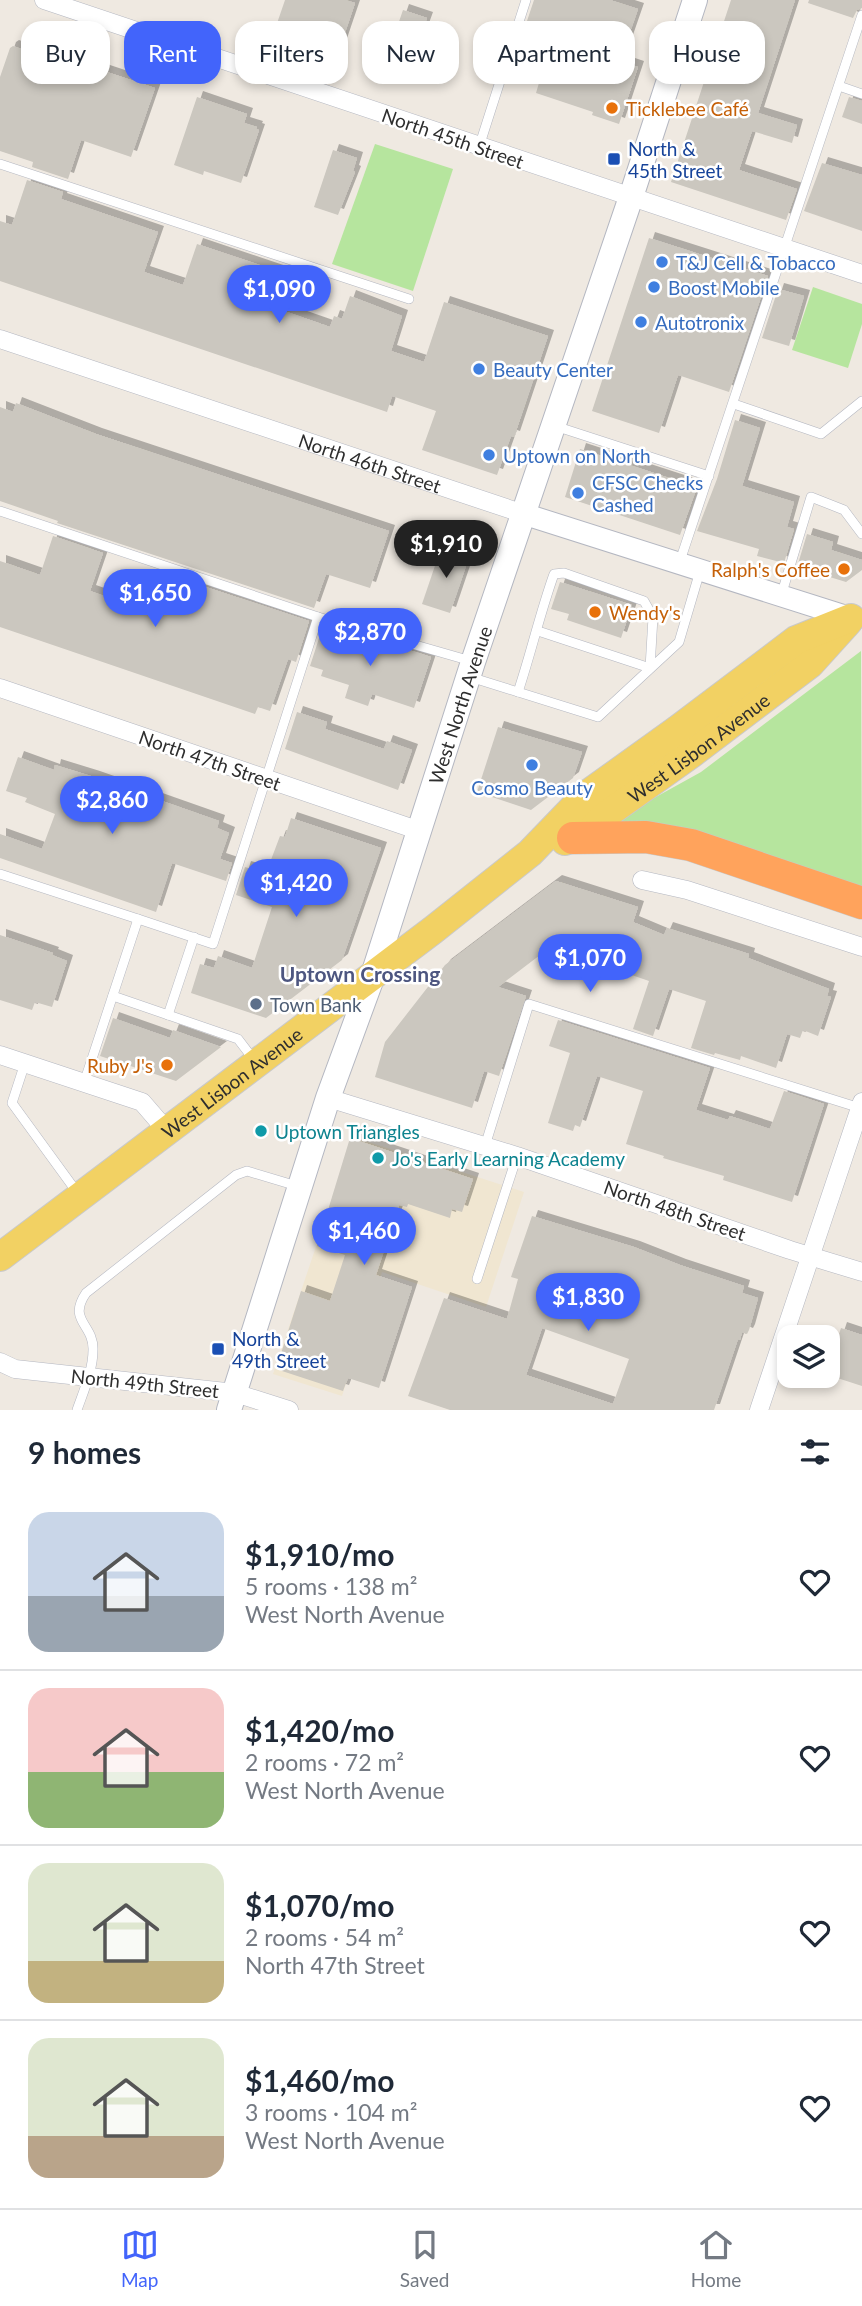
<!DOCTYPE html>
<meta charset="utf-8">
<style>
body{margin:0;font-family:Lato,sans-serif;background:#f2f2f3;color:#1f2937;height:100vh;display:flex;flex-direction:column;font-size:26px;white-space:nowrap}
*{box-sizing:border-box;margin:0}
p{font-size:23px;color:#747a83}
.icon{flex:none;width:38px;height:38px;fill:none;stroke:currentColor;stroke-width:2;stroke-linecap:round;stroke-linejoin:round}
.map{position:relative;height:1410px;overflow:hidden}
.panel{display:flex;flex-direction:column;background:#fff;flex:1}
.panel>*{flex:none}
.guide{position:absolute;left:21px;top:21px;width:821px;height:63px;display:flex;gap:14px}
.fabs{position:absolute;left:777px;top:1325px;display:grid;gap:14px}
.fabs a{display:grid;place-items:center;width:63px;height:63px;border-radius:14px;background:#fff;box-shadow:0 4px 10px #0003;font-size:35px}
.price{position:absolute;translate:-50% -60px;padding:0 16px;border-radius:24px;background:#4264fb;color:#fff;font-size:23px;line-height:46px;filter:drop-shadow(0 2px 4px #0008)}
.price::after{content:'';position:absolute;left:50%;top:42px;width:21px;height:16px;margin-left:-10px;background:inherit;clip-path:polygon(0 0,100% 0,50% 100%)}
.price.on{background:#222;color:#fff}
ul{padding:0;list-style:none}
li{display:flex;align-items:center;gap:21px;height:175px;padding:0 28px}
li+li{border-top:2px solid #e0e1e3}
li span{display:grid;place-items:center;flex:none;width:196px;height:140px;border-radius:21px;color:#555}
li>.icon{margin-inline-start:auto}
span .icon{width:84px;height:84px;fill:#fffc;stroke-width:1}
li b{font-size:30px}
h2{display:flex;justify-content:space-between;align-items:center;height:84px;padding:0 28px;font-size:30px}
.chip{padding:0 24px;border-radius:21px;background:#fff;box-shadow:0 4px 10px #0003;font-size:24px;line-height:63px}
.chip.on{background:#4264fb;color:#fff}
.menu{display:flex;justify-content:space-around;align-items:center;height:98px;border-top:2px solid #e0e1e3;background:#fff;font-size:19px;color:#747a83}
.menu a{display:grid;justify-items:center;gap:4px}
.menu .on{color:#4264fb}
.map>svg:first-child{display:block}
.education{fill:#f0e6d1}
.green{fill:#b6e59e}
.building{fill:#cbc7bf;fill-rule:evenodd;filter:url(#shadow)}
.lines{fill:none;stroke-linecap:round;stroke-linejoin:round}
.service-casing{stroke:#b4b7c1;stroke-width:10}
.minor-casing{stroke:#b4b7c1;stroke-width:19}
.tertiary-casing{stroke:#b4b7c1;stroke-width:23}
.secondary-casing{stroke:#b4b7c1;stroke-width:26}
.primary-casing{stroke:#c9c9c9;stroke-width:30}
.motorway-casing{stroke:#c9c9c9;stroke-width:33}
.service{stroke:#fff;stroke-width:9}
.minor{stroke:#fff;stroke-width:18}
.tertiary{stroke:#fff;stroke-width:21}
.secondary{stroke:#fff;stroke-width:24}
.primary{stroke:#f2d163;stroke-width:28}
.motorway{stroke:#ffa35c;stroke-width:32}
.food-dot{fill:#e8710a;stroke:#fff;stroke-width:2.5}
.transit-dot{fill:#1a4fb4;stroke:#fff;stroke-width:2.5}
.shop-dot{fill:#3f7fe0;stroke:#fff;stroke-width:2.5}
.service-dot{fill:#5c6f8a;stroke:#fff;stroke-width:2.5}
.culture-dot{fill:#0f9aa8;stroke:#fff;stroke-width:2.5}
.labels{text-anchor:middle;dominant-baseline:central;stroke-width:5;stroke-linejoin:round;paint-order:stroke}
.food-label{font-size:19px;fill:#c56008;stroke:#fff;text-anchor:start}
.street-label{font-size:19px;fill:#2e2e2e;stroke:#fff}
.transit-label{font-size:19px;fill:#164399;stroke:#fff;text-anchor:start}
.shop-label{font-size:19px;fill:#366cbe;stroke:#fff;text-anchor:start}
.service-label{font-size:19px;fill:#4e5e75;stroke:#fff;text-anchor:start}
.culture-label{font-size:19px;fill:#0d838f;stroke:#fff;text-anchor:start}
.neighbourhood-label{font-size:21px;font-weight:bold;fill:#4d5680;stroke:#fff}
</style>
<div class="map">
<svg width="862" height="1410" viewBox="0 0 862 1410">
<defs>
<filter id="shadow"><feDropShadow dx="6" dy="-6" stdDeviation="0" flood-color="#0004"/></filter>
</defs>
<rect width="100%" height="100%" fill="#efe9e1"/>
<polygon class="education" points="353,1137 524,1192 486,1307 382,1272 342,1396 273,1374"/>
<g class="green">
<polygon points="375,144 453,169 413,291 332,264"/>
<polygon points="813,287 862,304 862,324 848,368 792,350"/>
<polygon points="861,651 862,887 614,826 636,808 701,772"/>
</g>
<g class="building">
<polygon points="285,0 345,0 355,3 337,56 273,35"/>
<polygon points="534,0 610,0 638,9 620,61 638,67 619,124 592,115 593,112 536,93 544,66 525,59 535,30 525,27"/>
<polygon points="731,0 795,0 758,113 797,125 792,143 752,131 739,170 797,189 786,220 671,182"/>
<polygon points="809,0 862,0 862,8 857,10 853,18 808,3"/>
<polygon points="403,10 427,18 419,40 422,41 407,79 382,71"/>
<polygon points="27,41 62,53 61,55 95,68 155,88 131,157 81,140 68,179 32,167 33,162 0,151 0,77 10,48 13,46 24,50"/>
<polygon points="197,97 247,114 244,123 257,127 256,129 259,130 241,183 204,171 203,175 174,165"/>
<polygon points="849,97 862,101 862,124 842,117"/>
<polygon points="333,150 357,158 353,171 355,172 338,215 314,207"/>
<polygon points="822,163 862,175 862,231 804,211"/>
<polygon points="27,180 63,192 61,199 158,232 144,272 183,285 197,244 295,277 284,311 330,327 334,316 342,319 350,296 402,316 391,351 424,362 444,302 548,336 514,437 511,436 497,475 422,450 436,411 392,396 387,412 0,281 0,221 12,225"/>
<polygon points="649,238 768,276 729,392 678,375 659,433 592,411"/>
<polygon points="778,289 804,296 789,346 762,338"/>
<polygon points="16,403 96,434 389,531 370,588 326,574 314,608 57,523 58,521 0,501 0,407 13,412"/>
<polygon points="735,420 760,428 742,486 794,502 787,527 794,529 784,563 757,556 759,549 697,531 717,479"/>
<polygon points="580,449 697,487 680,535 565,497"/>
<polygon points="807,534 833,542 831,550 862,560 862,570 846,582 797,567"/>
<polygon points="53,536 103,553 90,591 149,612 163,573 309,621 296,662 288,659 270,711 258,707 255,714 0,627 0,561 40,575"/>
<polygon points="441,548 469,557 450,613 422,604"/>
<polygon points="560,582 632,605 621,638 567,620 569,614 551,609"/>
<polygon points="323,626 408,653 409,650 431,657 414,708 372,694 368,706 345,698 349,685 321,676 323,670 310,666"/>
<polygon points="297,712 327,722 325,729 384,749 387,741 412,750 398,790 285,749"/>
<polygon points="498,727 582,752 573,778 531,810 477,792"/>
<polygon points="18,757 54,770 55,765 94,777 219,821 217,828 229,833 220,859 232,863 226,881 172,863 156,912 0,858 0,834 42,849 55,814 25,802 27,798 6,791"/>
<polygon points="291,818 381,848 342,960 266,1018 191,993 200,964 214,968 218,956 252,968 272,907 236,895 245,867 266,873 280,836 285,837"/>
<polygon points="556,881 638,907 633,922 664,935 667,928 749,954 748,958 829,989 827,996 831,997 818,1036 803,1030 800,1038 787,1034 776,1068 741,1056 740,1060 715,1053 714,1055 691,1048 706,1001 669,989 653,1036 633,1029 649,981 620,971 624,955 565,936 498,987 526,996 499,1076 484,1071 472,1108 375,1077 385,1042 445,965"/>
<polygon points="0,935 53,953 52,955 67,961 52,1007 35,1002 32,1010 0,1000"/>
<polygon points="113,1018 170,1038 173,1030 221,1047 176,1081 100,1056"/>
<polygon points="558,1020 710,1068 696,1110 728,1120 730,1116 770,1129 784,1091 824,1104 792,1202 723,1180 724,1176 663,1158 664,1156 626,1144 643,1091 597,1076 580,1127 575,1125 573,1131 548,1123 570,1053 549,1046"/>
<polygon points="350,1138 473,1179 462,1212 452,1209 450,1218 408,1204 407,1207 399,1205 376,1275 412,1287 379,1388 348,1378 343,1391 282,1371 278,1363 301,1291 330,1301 345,1255 317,1246"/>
<path d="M532 1216 634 1247 680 1265 744 1286 742 1293 758 1298 749 1330 747 1334 742 1332 740 1340 738 1339 714 1410H450L408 1396 444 1298 507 1319 518 1279 511 1277ZM542 1328 629 1359 613 1404 526 1375Z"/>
<polygon points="841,1328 862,1335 862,1386 828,1375 828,1367"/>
</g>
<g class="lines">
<g class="service-casing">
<g id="service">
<polyline points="839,86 862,94"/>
<polyline points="479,147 526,0"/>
<polyline points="0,164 409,299"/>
<polyline points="734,404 821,434 862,401"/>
<polyline points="555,426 709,476"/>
<polyline points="0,511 318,617 471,661"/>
<polyline points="679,564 862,15"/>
<polyline points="781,596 811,497 844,510 862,534"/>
<polyline points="470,677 598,717 679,642 700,571"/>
<path d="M518 692C531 653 540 613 554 574L564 573 644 601 653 617 650 668 538 631"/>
<polyline points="0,874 138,919"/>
<polyline points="113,996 238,1039 254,1060"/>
<polyline points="168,1015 194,937"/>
<polyline points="25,1063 12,1103 79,1195"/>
<polyline points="84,1083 138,919 213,944 318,617"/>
<polyline points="485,1146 529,1004 860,1108"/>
<polyline points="477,1279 517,1156"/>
<path d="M77 1410C84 1390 93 1370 93 1350 94 1324 67 1321 86 1293L236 1175 247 1171 297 1186"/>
</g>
</g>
<g class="minor-casing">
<g id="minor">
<polyline points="44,0 862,274"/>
<path id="s1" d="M0 339 524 514"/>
<polyline points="0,688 420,831"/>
<polyline points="642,880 687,890 862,947"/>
<polyline points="0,1055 142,1102 167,1131"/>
<polyline points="328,1098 517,1156 790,1250 862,1272"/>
<polyline points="0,1362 15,1369 235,1393 289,1410"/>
<polyline points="759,1410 862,1102"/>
</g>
</g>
<g class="tertiary-casing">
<polyline id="tertiary" points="524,514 851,618"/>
</g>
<g class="secondary-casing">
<g id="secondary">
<path id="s2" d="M229 1410 328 1098 372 978 473 662 631 197 695 0"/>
</g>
</g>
<g class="primary-casing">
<g id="primary">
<path id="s3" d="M565 841 573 838 691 754 810 664 848 622"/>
<path id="s4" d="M0 1257 433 930 530 853 585 796 677 730 796 640 851 618"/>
</g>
</g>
<g class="motorway-casing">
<polyline id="motorway" points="573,838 646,837 691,845 862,903"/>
</g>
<use href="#service" class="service"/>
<use href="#minor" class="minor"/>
<use href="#tertiary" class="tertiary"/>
<use href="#secondary" class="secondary"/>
<use href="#primary" class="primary"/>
<use href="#motorway" class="motorway"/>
</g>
<g class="food-dot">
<circle cx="612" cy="108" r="7"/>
<circle cx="844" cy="569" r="7"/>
<circle cx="595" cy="612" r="7"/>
<circle cx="167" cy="1065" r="7"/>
</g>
<g class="transit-dot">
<rect x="607" y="152" width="14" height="14" rx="3.5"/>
<rect x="211" y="1342" width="14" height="14" rx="3.5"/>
</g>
<g class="shop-dot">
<circle cx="662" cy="262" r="7"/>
<circle cx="654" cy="287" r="7"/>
<circle cx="641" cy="322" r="7"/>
<circle cx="479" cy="369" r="7"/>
<circle cx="489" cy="455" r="7"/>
<circle cx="578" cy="493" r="7"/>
<circle cx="532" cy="765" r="7"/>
</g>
<circle class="service-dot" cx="256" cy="1004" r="7"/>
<g class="culture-dot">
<circle cx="261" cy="1131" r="7"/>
<circle cx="378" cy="1158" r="7"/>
</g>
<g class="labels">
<g class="food-label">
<text x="626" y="108">Ticklebee Café</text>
<text x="830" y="569" text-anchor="end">Ralph's Coffee</text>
<text x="609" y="612">Wendy's</text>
<text x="153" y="1065" text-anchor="end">Ruby J's</text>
</g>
<g class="street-label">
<text transform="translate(453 138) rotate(19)">North 45th Street</text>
<text stroke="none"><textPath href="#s1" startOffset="390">North 46th Street</textPath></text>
<text stroke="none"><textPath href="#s2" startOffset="742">West North Avenue</textPath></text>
<text stroke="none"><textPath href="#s3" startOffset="163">West Lisbon Avenue</textPath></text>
<text transform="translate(210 760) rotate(19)">North 47th Street</text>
<text stroke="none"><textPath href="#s4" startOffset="290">West Lisbon Avenue</textPath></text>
<text transform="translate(675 1210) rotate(19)">North 48th Street</text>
<text transform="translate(145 1383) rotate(6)">North 49th Street</text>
</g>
<g class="transit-label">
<text x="628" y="148">North &amp;<tspan x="628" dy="22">45th Street</tspan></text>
<text x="232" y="1338">North &amp;<tspan x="232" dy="22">49th Street</tspan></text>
</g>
<g class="shop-label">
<text x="676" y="262">T&amp;J Cell &amp; Tobacco</text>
<text x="668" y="287">Boost Mobile</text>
<text x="655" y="322">Autotronix</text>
<text x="493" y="369">Beauty Center</text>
<text x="503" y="455">Uptown on North</text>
<text x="592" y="482">CFSC Checks<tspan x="592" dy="22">Cashed</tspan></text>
<text x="532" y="787" text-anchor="middle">Cosmo Beauty</text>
</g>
<g class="service-label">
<text x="270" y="1004">Town Bank</text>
</g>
<g class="culture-label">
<text x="275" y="1131">Uptown Triangles</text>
<text x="392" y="1158">Jo's Early Learning Academy</text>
</g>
<g class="neighbourhood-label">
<text x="360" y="973">Uptown Crossing</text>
</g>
</g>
</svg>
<div class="fabs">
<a><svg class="icon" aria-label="layers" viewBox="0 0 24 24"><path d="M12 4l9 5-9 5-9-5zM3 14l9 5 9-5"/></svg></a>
</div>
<b class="price" style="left:279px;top:325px">$1,090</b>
<b class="price on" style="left:446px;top:580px">$1,910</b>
<b class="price" style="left:155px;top:629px">$1,650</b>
<b class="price" style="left:370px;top:668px">$2,870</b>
<b class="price" style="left:112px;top:836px">$2,860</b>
<b class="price" style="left:296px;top:919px">$1,420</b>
<b class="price" style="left:590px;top:994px">$1,070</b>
<b class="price" style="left:364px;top:1267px">$1,460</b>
<b class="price" style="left:588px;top:1333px">$1,830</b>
<div class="guide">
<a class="chip">Buy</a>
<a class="chip on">Rent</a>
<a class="chip">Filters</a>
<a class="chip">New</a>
<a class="chip">Apartment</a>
<a class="chip">House</a>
</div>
</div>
<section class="panel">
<h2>9 homes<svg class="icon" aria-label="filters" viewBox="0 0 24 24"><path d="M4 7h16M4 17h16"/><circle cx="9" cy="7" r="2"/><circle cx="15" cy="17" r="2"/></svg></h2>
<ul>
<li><span style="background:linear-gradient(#c9d6e8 60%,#9aa5b1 0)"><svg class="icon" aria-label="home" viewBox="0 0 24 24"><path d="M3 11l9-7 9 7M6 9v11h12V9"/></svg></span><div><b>$1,910/mo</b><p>5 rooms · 138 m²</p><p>West North Avenue</p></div><svg class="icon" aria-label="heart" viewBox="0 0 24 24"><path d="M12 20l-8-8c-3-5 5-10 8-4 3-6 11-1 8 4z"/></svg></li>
<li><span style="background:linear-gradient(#f6c9c9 60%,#8fb573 0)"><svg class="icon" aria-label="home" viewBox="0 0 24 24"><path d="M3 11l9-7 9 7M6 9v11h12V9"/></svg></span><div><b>$1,420/mo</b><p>2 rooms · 72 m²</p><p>West North Avenue</p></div><svg class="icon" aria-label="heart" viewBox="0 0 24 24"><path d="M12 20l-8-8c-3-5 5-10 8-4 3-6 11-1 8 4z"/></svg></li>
<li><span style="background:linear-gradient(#dfe7d0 70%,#c2b280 0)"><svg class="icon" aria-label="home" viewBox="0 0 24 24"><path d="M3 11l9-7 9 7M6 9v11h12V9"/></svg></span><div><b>$1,070/mo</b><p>2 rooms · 54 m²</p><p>North 47th Street</p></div><svg class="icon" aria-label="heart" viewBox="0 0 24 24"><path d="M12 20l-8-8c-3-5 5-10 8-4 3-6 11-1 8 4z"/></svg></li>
<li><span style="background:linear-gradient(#dfe7d0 70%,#b9a48a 0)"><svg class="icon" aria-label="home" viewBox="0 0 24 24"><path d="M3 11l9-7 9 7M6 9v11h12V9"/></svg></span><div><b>$1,460/mo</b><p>3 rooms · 104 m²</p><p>West North Avenue</p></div><svg class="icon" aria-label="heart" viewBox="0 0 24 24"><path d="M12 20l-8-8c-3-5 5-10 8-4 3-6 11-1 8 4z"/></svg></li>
</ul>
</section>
<nav class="menu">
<a class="on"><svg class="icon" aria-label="map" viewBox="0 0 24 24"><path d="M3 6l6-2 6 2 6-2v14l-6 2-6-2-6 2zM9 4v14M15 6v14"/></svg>Map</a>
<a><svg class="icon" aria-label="saved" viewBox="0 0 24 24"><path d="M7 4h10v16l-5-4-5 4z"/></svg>Saved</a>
<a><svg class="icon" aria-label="home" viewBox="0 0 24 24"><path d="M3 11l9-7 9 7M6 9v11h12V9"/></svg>Home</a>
</nav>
